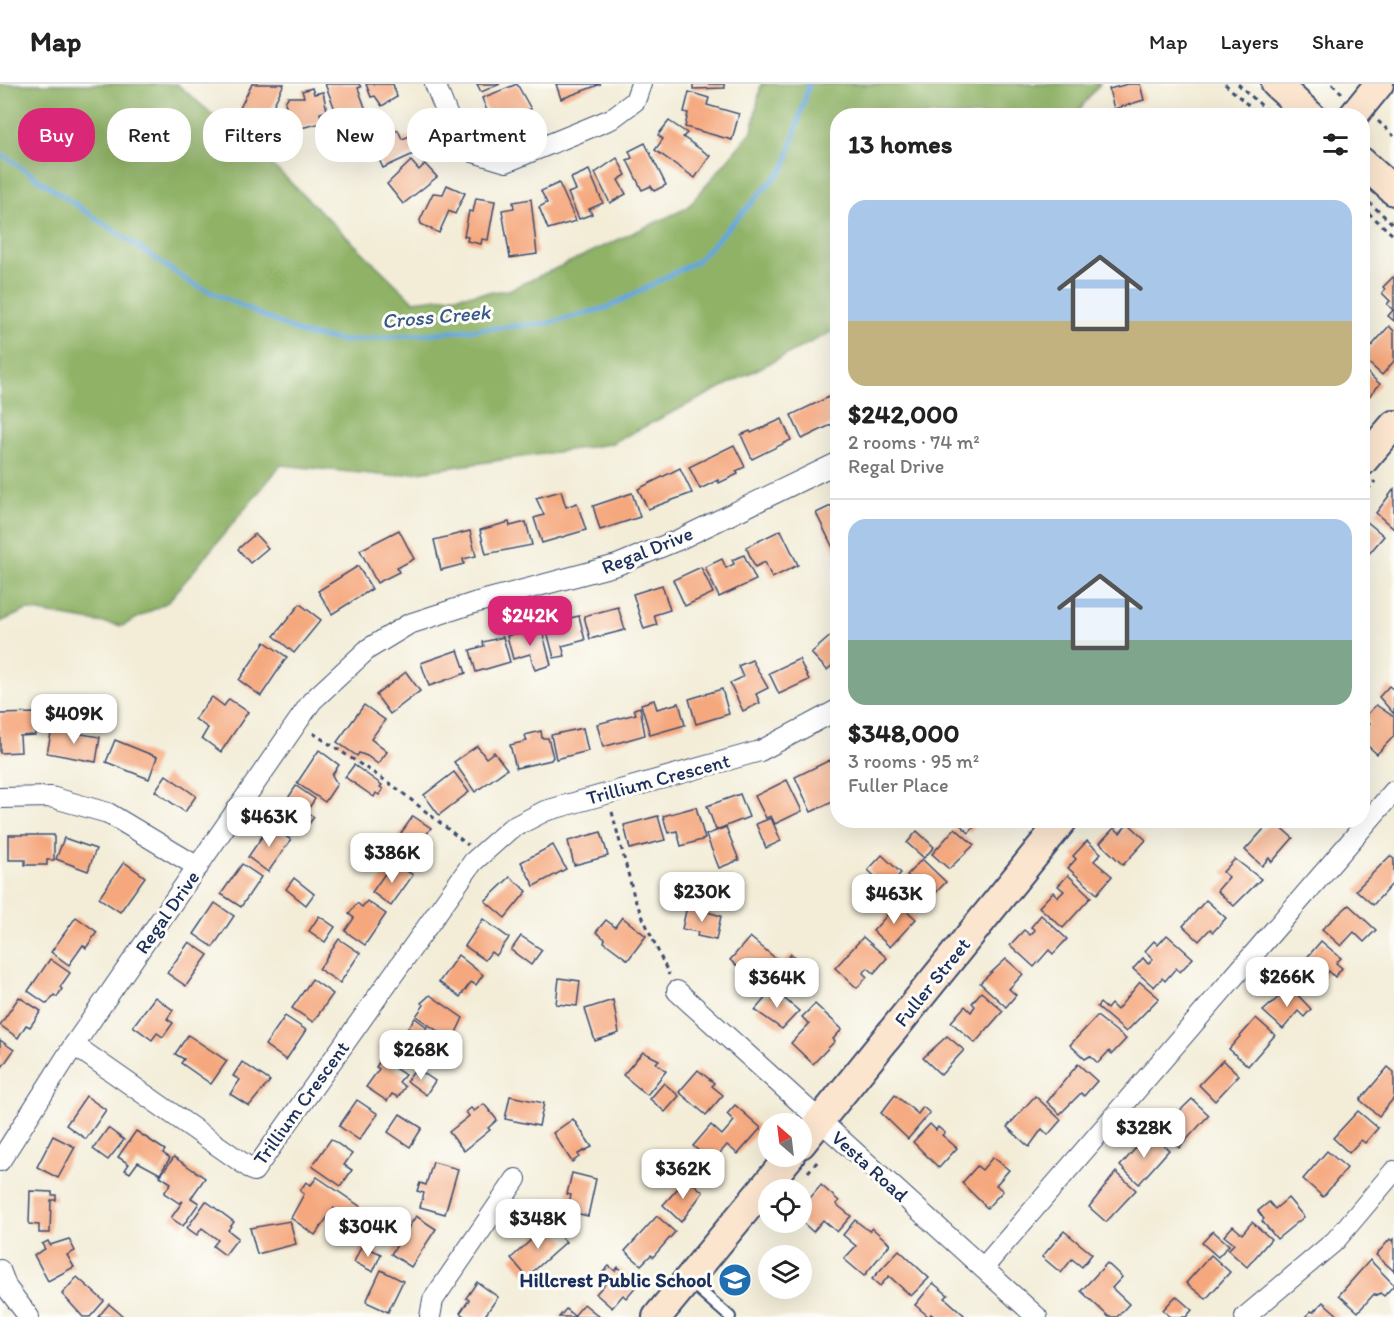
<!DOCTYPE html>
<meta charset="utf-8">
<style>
body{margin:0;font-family:Itim,sans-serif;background:#f6f6f6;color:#222;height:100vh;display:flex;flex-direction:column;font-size:22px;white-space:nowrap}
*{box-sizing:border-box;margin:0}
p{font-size:20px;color:#767676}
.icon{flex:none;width:33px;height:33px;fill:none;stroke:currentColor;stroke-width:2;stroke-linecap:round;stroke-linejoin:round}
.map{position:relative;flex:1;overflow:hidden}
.panel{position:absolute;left:830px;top:24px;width:540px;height:720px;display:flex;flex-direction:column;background:#fff;border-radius:24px;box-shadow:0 6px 24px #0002}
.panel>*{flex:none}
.banner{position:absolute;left:18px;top:24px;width:570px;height:54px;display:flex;gap:12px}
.needle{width:39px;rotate:332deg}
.buttons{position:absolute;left:758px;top:1029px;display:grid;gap:12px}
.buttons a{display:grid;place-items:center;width:54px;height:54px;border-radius:50%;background:#fff;box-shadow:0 6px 24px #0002;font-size:30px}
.price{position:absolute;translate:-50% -51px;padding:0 14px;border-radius:12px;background:#fff;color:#222;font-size:20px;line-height:39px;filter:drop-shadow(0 2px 3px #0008)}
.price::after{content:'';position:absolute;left:50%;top:36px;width:18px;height:14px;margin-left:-9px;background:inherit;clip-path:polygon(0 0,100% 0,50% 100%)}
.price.on{background:#db2777;color:#fff}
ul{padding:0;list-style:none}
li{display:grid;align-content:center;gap:12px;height:318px;padding:0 18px}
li+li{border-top:2px solid #e0e0e0}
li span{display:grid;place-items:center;height:186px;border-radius:18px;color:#555}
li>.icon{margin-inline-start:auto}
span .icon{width:108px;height:108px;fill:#fffc;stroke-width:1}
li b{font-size:26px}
h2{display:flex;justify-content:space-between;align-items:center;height:72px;padding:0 18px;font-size:26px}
.chip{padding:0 21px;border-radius:24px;background:#fff;box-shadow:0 6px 24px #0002;font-size:21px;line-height:54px}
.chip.on{background:#db2777;color:#fff}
header{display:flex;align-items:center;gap:36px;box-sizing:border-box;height:84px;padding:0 30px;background:#fff;border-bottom:2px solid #e0e0e0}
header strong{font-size:28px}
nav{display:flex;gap:33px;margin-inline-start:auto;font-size:21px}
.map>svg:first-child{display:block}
.forest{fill:#8fb266;stroke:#557062;stroke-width:1.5}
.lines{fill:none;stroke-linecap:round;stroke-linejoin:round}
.stream{stroke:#66a7da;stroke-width:5}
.building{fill:#f5a87e}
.lane-casing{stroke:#3b4c70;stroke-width:14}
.street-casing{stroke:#3b4c70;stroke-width:22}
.secondary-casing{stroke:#3b4c70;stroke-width:32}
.path{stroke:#3b4c70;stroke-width:3;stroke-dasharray:4.5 4.5;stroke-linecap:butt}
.lane{stroke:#fff;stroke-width:10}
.street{stroke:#fff;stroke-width:20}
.secondary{stroke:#fbe5cf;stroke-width:28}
.labels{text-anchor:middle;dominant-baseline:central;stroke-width:6;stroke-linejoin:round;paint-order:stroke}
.street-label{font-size:20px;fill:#1b2f5e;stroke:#fdfcf7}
.poi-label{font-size:20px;font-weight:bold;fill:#1b2f5e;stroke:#fdfcf7;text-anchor:end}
.water-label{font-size:21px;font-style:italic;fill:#355989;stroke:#fdfcf7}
</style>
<header>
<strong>Map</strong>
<nav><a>Map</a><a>Layers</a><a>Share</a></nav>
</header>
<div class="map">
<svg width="1394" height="1233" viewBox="0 0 1394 1233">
<rect width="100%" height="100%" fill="#fdfcf7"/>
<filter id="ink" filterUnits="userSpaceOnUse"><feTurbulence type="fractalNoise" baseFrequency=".0167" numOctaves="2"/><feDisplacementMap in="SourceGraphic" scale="12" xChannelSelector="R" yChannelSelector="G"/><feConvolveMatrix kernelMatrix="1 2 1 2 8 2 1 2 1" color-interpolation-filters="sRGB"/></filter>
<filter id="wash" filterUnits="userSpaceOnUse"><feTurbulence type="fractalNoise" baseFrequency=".008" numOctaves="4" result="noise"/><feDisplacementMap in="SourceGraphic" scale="24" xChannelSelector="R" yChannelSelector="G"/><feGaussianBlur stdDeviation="1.35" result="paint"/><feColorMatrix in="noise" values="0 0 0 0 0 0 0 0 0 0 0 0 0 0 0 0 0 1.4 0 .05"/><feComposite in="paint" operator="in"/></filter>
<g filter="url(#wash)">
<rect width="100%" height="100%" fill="#f3edd8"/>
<polygon class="forest" points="0,0 177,0 283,91 413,217 509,206 687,124 752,47 761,0 1100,0 1075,31 837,32 837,245 610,360 391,392 281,381 168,518 122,542 27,526 0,538"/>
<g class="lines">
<polyline class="stream" points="0,69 191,199 303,250 345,257 549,239 609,223 697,177 785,83 809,0"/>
</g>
<g id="blocks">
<g class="building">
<polygon points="252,0 284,0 268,32 254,25 252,30 240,24"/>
<polygon points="325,0 359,0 361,3 358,4 366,26 355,30 357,37 342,43"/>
<polygon points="366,0 393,0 397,13 382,22 375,12 371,13"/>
<polygon points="477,0 500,0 481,8"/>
<polygon points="517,0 531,25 501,37 497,29 489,32 482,14"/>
<polygon points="556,0 601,0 561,15"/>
<polygon points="693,0 724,0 725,4 693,5"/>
<polygon points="1128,0 1140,0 1144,16 1114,25 1109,5"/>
<polygon points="312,4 314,10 323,8 327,27 320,29 322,39 292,46 285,18 288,13 304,13 302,7"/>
<polygon points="689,8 709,14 707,21 739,30 732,56 685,43 688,29 684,28"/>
<polygon points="669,37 687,49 683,53 710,72 695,94 655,66 663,55 658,51"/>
<polygon points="398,46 402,55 410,52 418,68 383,84 377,71 373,73 367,60"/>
<polygon points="645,59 666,101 654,107 651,102 642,106 627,76 632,74 629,67"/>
<polygon points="617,74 626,91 618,96 626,110 610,119 595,89"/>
<polygon points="411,77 419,86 425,80 437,93 403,120 387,100"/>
<polygon points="589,86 603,119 589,125 592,130 579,135 568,109 576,106 571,94"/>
<polygon points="559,99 576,137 548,145 539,123 547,119 541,107"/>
<polygon points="447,101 465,109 455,130 449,127 439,149 421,140 420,136 433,109 443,110"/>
<polygon points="476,114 495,117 488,156 482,155 481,160 467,157 468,153 464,152 469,127 473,128"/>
<polygon points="531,115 537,170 510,174 502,126 514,124 513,118"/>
<polygon points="1393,193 1394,194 1394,237 1388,232 1393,226 1387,220 1390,217 1382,209 1385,205 1383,203"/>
<polygon points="1389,242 1394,247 1394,277 1382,291 1362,273"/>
<polygon points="1362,284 1380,300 1362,320"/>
<polygon points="833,311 837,319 837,338 802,355 791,331"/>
<polygon points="782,335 791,356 752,375 741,351 750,347 751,349"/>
<polygon points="734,361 745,383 736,387 738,390 719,399 718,396 700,405 689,383"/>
<polygon points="680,384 692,409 648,425 638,405"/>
<polygon points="1394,405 1394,445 1376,429"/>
<polygon points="561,407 566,423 577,419 586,446 542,459 534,434 544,431 536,414"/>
<polygon points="632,409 640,433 600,446 593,422"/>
<polygon points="837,419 837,467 835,468 816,429"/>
<polygon points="1365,436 1384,452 1362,478 1362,440"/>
<polygon points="509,438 510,442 526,438 532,461 486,470 480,446"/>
<polygon points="399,446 414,475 397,484 399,488 377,499 360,466"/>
<polygon points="781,446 798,481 772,494 765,478 755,483 746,463"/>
<polygon points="470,447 476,472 463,475 464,480 441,486 434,456"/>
<polygon points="255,450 268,464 250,479 238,465"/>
<polygon points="744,471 756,496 719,513 705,483 722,475 726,484 734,480 732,476"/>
<polygon points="358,482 372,505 332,530 318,507"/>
<polygon points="701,483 713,509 685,522 673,496"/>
<polygon points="662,501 670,526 654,531 657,541 644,545 633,510"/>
<polygon points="300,520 321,536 294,569 274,552"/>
<polygon points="618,523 625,546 590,555 584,532"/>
<polygon points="579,532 585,556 562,562 565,572 554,574 545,540"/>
<polygon points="541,542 551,581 535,586 530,570 513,575 507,552"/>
<polygon points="834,549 837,552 837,577 827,586 811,569"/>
<polygon points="503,553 510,578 476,588 470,566 484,562 483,558"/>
<polygon points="265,558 287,573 261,612 239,596"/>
<polygon points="458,566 466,589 429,602 421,579"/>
<polygon points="799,575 809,596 779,610 769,589"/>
<polygon points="752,576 768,604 756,610 760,619 743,627 730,599 743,593 738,582"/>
<polygon points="406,588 420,607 390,630 376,611"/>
<polygon points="1389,602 1394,606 1394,630 1379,613"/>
<polygon points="722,605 729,630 696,640 689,615"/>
<polygon points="212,613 224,622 229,615 248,628 221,668 202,654 208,644 195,635"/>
<polygon points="654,616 657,625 679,619 685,641 650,651 641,620"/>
<polygon points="364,621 385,636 371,655 387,668 378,680 367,672 359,669 357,672 337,658"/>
<polygon points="1376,621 1394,633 1394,652 1377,670 1362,657 1362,648 1370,639 1364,634"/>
<polygon points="640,623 645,651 603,663 597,640 636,630 634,625"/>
<polygon points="35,629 35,651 20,652 21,668 0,669 0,630"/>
<polygon points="583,644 588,667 556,675 551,651"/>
<polygon points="52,645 100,653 96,678 47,669"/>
<polygon points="541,647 542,654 548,654 553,673 551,676 516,684 510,661 527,657 525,651"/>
<polygon points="115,656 157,673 149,695 106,678"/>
<polygon points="477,662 486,674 494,668 507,685 475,708 454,678"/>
<polygon points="319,666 339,681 332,691 337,700 325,718 297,699"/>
<polygon points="830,676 837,690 837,699 830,702 837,716 811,728 795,693"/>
<polygon points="354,681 382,701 380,703 383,705 379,711 376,709 374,713 345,693"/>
<polygon points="454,688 469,708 439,731 424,711"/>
<polygon points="166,691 196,712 185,728 155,707"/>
<polygon points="787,696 802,727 775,740 771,732 766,734 755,712"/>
<polygon points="296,702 315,715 306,728 314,733 306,744 299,739 293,747 275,734"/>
<polygon points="740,710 749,733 716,746 707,722"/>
<polygon points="696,723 705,755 681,762 677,747 668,749 663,732"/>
<polygon points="413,732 431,744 421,758 425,760 413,777 392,762"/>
<polygon points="658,732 665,756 630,765 624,741"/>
<polygon points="771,734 781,757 766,764 756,740"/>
<polygon points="955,736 980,736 969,749"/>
<polygon points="1272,736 1293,754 1272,778 1269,774 1262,782 1245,766"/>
<polygon points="1128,739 1146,756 1123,781 1100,759 1114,744 1120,749"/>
<polygon points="270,741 291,756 268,788 248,773"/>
<polygon points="726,743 739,776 719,784 706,751"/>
<polygon points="955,744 974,761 949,785 932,770"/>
<polygon points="917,747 934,763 924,774 907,759"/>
<polygon points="601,748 608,772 574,781 568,757"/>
<polygon points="9,751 54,751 54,776 47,776 47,781 25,781 25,776 9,776"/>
<polygon points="64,754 96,765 88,787 56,775"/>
<polygon points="1087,757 1101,769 1094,777 1112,792 1097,810 1068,784 1076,775 1073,772"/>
<polygon points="553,761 566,785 534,802 521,778"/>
<polygon points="882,771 901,789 887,804 868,786"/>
<polygon points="1390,772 1394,775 1394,798 1373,821 1356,806"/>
<polygon points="922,775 946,798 919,826 901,810 913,797 907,791"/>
<polygon points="1235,775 1261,795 1234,822 1217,807 1229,793 1223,788"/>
<polygon points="124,778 145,793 120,828 99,814"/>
<polygon points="393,778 413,791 391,822 372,808"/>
<polygon points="242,780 261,793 241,823 221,810"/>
<polygon points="1068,791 1091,813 1063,844 1039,823 1053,808 1058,813 1064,807 1058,802"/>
<polygon points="510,793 527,807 505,834 485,817"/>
<polygon points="294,794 314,810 306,821 286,805"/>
<polygon points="1206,816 1226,834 1213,848 1210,845 1199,857 1183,842"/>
<polygon points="367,817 386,830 365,861 345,847 354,834 349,830 357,819 362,823"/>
<polygon points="215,819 234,832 213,863 194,850"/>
<polygon points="898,819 916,835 890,863 873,847"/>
<polygon points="1349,821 1376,846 1364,858 1354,848 1341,862 1322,845"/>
<polygon points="687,822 721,832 716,856 697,852 698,848 682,845"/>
<polygon points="1041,831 1067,855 1053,870 1049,866 1034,883 1010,861 1024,846 1030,851 1035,846 1031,843"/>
<polygon points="319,832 335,843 325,858 309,847"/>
<polygon points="76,833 97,848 86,864 83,861 69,881 51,868"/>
<polygon points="622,833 646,852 628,876 604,858 605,855 596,848 606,836 615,843"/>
<polygon points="483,835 509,854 496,872 491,868 485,876 465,862"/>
<polygon points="1167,851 1193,874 1180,888 1176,884 1165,897 1162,894 1154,903 1133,885 1143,874 1148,880 1153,875 1145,867 1154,857 1158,861"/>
<polygon points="521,852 542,866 531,881 511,866"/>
<polygon points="750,853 781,879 769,893 762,887 754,896 730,876"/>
<polygon points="863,853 887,874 874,889 868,884 863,889 867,893 857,904 835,884"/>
<polygon points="339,855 360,869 340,899 319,885"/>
<polygon points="1321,857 1341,874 1336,879 1342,884 1335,893 1329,887 1318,900 1298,884"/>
<polygon points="189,858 208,871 186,902 167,889"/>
<polygon points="791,870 802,880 783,902 772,893"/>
<polygon points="458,871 483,891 476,901 471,898 460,913 439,898"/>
<polygon points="50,875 70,889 60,903 62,905 57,913 54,911 47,920 28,907"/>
<polygon points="1006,875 1023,890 1009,905 1016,911 1006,923 980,899"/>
<polygon points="559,894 580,897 577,922 556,920"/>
<polygon points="312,895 333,910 313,938 292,924"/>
<polygon points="1140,898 1159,914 1126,948 1097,923 1100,919 1107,925 1111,920 1117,926"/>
<polygon points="1290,903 1311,925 1304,933 1298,927 1283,945 1263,927"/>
<polygon points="773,905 799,927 782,945 755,926"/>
<polygon points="981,908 1003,927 975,959 951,938 965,922 971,928 975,922 972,919"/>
<polygon points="430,911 463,934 452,957 416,932 424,921 421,919"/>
<polygon points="19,913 41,927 30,943 26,941 18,954 0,941"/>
<polygon points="155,913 173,926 167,935 173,939 163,953 157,949 152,956 133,942"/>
<polygon points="613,916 619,949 595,957 585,925"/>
<polygon points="815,920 842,945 833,955 835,957 813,980 791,959 809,940 802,933"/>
<polygon points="285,932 306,946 286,976 265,961"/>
<polygon points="1097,932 1126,955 1112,970 1109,967 1098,979 1090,972 1085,975 1070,961"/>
<polygon points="415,934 427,943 419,954 435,965 422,983 394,964"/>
<polygon points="1256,934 1275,951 1248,982 1229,965"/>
<polygon points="188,951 227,977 211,1000 181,979 184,975 175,970"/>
<polygon points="947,952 964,966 941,991 923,974"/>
<polygon points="0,956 14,966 0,986"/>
<polygon points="643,968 659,976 656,979 666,987 647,1011 623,991"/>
<polygon points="381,975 405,991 399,998 405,1003 398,1013 392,1010 387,1017 366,1003 379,985 376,983"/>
<polygon points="1223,976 1239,991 1215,1017 1199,1001"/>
<polygon points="242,978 270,997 249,1022 230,1010 240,996 233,992"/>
<polygon points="1078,980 1097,997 1084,1012 1081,1009 1060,1030 1047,1018"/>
<polygon points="1388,983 1394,988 1394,1014 1379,1032 1360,1016"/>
<polygon points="416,984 435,997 426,1011 407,997"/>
<polygon points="698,986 714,999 712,1002 723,1011 706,1031 679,1008"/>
<polygon points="664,999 679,1012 665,1028 650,1015"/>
<polygon points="895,1011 918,1030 923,1023 930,1029 908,1055 881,1029"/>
<polygon points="86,1012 106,1026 86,1055 66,1041"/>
<polygon points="510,1012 544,1019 539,1042 505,1035"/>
<polygon points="1035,1012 1061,1036 1048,1051 1042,1045 1029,1063 1007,1043"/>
<polygon points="1192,1015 1209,1031 1179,1064 1159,1047"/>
<polygon points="357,1016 378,1030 359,1056 339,1042"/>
<polygon points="484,1020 497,1036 488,1044 490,1046 464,1067 449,1048 469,1032 466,1028 471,1024 474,1027"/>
<polygon points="735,1021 761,1044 738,1070 727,1061 712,1078 693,1062 711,1041 722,1051 734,1037 727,1030"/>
<polygon points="1358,1027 1378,1044 1365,1059 1361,1056 1349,1069 1333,1054"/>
<polygon points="400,1030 422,1044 410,1063 388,1048"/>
<polygon points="573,1035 592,1063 578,1070 579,1073 572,1078 553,1049"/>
<polygon points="930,1040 936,1046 938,1043 945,1049 942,1051 957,1064 939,1084 913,1058"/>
<polygon points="108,1044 124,1056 108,1076 93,1065"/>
<polygon points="136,1047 165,1066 163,1069 170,1074 160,1090 138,1078 130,1089 125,1086 129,1080 118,1073"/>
<polygon points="53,1052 75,1063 58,1094 37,1083"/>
<polygon points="1153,1052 1169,1066 1139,1100 1120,1082 1143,1056 1146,1059"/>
<polygon points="331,1055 352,1070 344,1081 352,1086 341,1102 312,1082"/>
<polygon points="1327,1067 1347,1084 1323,1113 1303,1095"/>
<polygon points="174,1073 205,1094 191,1114 199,1119 183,1142 171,1134 183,1117 179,1119 164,1109 171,1099 160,1092"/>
<polygon points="993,1073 1009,1086 996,1101 1003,1107 987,1124 962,1099 977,1082 982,1086"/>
<polygon points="433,1078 458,1085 445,1130 420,1123 424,1109 417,1107 420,1099 426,1101"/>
<polygon points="1116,1088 1136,1106 1106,1138 1089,1123"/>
<polygon points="572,1089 596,1095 588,1132 567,1127 571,1111 567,1110"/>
<polygon points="317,1093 361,1123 347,1142 336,1135 340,1129 334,1124 315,1151 291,1134 304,1110 300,1107 306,1098 311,1101"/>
<polygon points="687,1094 703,1108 681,1138 663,1121"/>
<polygon points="821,1101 839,1117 836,1120 851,1132 837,1148 823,1136 813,1148 801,1137 801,1125"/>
<polygon points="30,1107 52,1108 52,1111 56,1111 56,1116 51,1116 50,1149 39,1149 39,1141 29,1140"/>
<polygon points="1288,1114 1304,1133 1277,1155 1262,1137 1264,1135 1258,1127 1269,1118 1275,1125"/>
<polygon points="206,1117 234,1138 228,1146 238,1154 225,1171 213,1162 218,1156 202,1144 197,1151 187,1144"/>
<polygon points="416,1132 436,1145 411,1183 391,1170"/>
<polygon points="657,1132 675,1148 653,1173 651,1171 641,1181 625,1167"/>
<polygon points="855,1136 869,1147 872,1144 890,1160 864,1192 844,1175 856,1162 843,1151"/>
<polygon points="290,1137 296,1160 257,1170 250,1144"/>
<polygon points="1252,1138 1271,1155 1247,1183 1228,1166 1234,1160 1224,1152 1233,1142 1242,1150"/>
<polygon points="549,1140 566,1158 527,1193 511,1174"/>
<polygon points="1064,1147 1092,1170 1082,1183 1072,1175 1061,1189 1042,1173"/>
<polygon points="1213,1147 1229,1161 1218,1173 1202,1159"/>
<polygon points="69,1155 75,1167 67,1171 74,1183 48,1197 34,1171 45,1165 42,1160 48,1157 50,1161"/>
<polygon points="1390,1155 1392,1157 1394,1155 1394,1187 1376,1171"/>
<polygon points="362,1161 381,1170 373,1188 354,1178"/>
<polygon points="899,1166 929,1194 911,1212 889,1192 880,1202 872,1195"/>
<polygon points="1211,1171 1230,1188 1206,1215 1186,1199"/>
<polygon points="1370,1176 1394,1201 1384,1212 1380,1209 1376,1212 1374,1210 1358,1228 1339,1211"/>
<polygon points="1107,1179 1122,1193 1112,1204 1129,1220 1117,1233 1109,1233 1081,1207"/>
<polygon points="609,1182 615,1187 618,1183 638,1200 626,1214 623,1211 612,1224 596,1210 609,1195 602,1189"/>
<polygon points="381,1186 403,1197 388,1228 366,1218"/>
<polygon points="77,1193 104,1217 90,1233 83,1233 62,1210"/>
<polygon points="477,1198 498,1213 484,1233 466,1233 460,1229 469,1216 466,1214"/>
<polygon points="933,1199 948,1211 945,1214 964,1231 963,1233 934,1233 931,1230 929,1233 915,1221"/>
<polygon points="1176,1212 1192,1226 1186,1233 1170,1233 1163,1226"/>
<polygon points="1323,1218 1340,1233 1305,1233 1311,1227 1313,1228"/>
<polygon points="109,1220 124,1233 98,1233"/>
<polygon points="584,1220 600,1233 559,1233 566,1225 574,1232"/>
</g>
</g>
</g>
<g filter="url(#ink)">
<use href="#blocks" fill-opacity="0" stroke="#3b4c70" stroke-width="1.5"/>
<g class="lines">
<g class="lane-casing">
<polyline id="lane" points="688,1196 730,1233"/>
</g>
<g class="street-casing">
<g id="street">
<polyline points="435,0 453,45 473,68 506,78 611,35 635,17 641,0"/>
<polyline points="0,714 51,713 108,729 198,783"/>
<polyline points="677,907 1037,1233"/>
<polyline points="74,961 254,1087 473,778 510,745 545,727 760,667 837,626"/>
<polyline points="0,1077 74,961 312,617 368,565 409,540 474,519 617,481 678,456 837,379"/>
<polyline points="983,1184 1394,707"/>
<polyline points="0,1186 7,1204 29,1233"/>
<polyline points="430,1233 433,1216 516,1095"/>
<polyline points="1245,1233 1335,1157 1394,1087"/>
</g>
</g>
<g class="secondary-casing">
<g id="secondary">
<polyline points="1276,0 1311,32"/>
<polyline points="1353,32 1379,0"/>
<polyline points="1362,78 1394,107"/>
<polyline points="1362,378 1394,341"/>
<polyline points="801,1060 1063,736"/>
<polyline points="657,1233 790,1072"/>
</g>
</g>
<g class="path">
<polyline points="1225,0 1260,32"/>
<polyline points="1238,0 1273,32"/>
<polyline points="1332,0 1342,9"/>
<polyline points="1378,37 1394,52"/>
<polyline points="1362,112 1394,141"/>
<polyline points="1362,123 1394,152"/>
<polyline points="1362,413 1375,397"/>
<polyline points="313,649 395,703 468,761"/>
<polyline points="612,728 635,816 669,891"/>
<polyline points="808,1088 818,1077"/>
</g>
<use href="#lane" class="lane"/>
<use href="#street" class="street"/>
<use href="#secondary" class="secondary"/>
</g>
</g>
<defs>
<g id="school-disc" transform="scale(1.725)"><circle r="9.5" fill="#1f6fb2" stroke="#fdfcf7"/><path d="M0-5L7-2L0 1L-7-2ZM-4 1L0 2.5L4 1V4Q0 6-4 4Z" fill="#fff"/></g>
</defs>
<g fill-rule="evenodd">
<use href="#school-disc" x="735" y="1196"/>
</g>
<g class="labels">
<g class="street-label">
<text transform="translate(647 466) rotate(-22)">Regal Drive</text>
<text transform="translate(658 695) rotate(-15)">Trillium Crescent</text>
<text transform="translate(167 828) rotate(-55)">Regal Drive</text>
<text transform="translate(932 898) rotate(-51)">Fuller Street</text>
<text transform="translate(301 1019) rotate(-54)">Trillium Crescent</text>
<text transform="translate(870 1082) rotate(42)">Vesta Road</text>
</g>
<g class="poi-label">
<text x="712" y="1196">Hillcrest Public School</text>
</g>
<g class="water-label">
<text transform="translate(436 232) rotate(-5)">Cross Creek</text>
</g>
</g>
</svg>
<div class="buttons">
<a><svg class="needle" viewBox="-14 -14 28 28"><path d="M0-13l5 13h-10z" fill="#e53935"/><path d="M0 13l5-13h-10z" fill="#767676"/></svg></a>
<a><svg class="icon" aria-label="locate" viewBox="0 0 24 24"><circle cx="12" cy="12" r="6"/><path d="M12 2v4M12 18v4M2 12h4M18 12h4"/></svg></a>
<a><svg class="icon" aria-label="layers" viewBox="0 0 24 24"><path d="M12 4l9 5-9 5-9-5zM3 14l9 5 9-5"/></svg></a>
</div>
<b class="price on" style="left:530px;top:563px">$242K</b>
<b class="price" style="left:74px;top:661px">$409K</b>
<b class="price" style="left:269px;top:764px">$463K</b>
<b class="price" style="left:392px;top:800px">$386K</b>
<b class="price" style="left:702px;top:839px">$230K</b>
<b class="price" style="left:894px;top:841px">$463K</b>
<b class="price" style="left:1287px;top:924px">$266K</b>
<b class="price" style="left:777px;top:925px">$364K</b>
<b class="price" style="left:421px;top:997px">$268K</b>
<b class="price" style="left:1144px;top:1075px">$328K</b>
<b class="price" style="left:683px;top:1116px">$362K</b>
<b class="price" style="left:538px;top:1166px">$348K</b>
<b class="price" style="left:368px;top:1174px">$304K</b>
<div class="banner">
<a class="chip on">Buy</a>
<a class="chip">Rent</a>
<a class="chip">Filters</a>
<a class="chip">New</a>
<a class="chip">Apartment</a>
</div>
<section class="panel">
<h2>13 homes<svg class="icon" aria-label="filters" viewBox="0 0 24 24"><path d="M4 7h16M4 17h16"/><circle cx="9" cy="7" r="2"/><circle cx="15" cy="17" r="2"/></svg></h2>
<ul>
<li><span style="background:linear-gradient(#a9c7e8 65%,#c2b280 0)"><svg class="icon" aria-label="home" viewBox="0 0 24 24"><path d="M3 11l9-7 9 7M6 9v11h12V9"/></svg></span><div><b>$242,000</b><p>2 rooms · 74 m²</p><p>Regal Drive</p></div></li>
<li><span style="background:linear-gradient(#a9c7e8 65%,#7fa58c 0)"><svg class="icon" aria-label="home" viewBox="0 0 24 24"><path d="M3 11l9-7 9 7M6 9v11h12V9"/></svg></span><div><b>$348,000</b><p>3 rooms · 95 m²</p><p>Fuller Place</p></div></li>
</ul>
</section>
</div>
